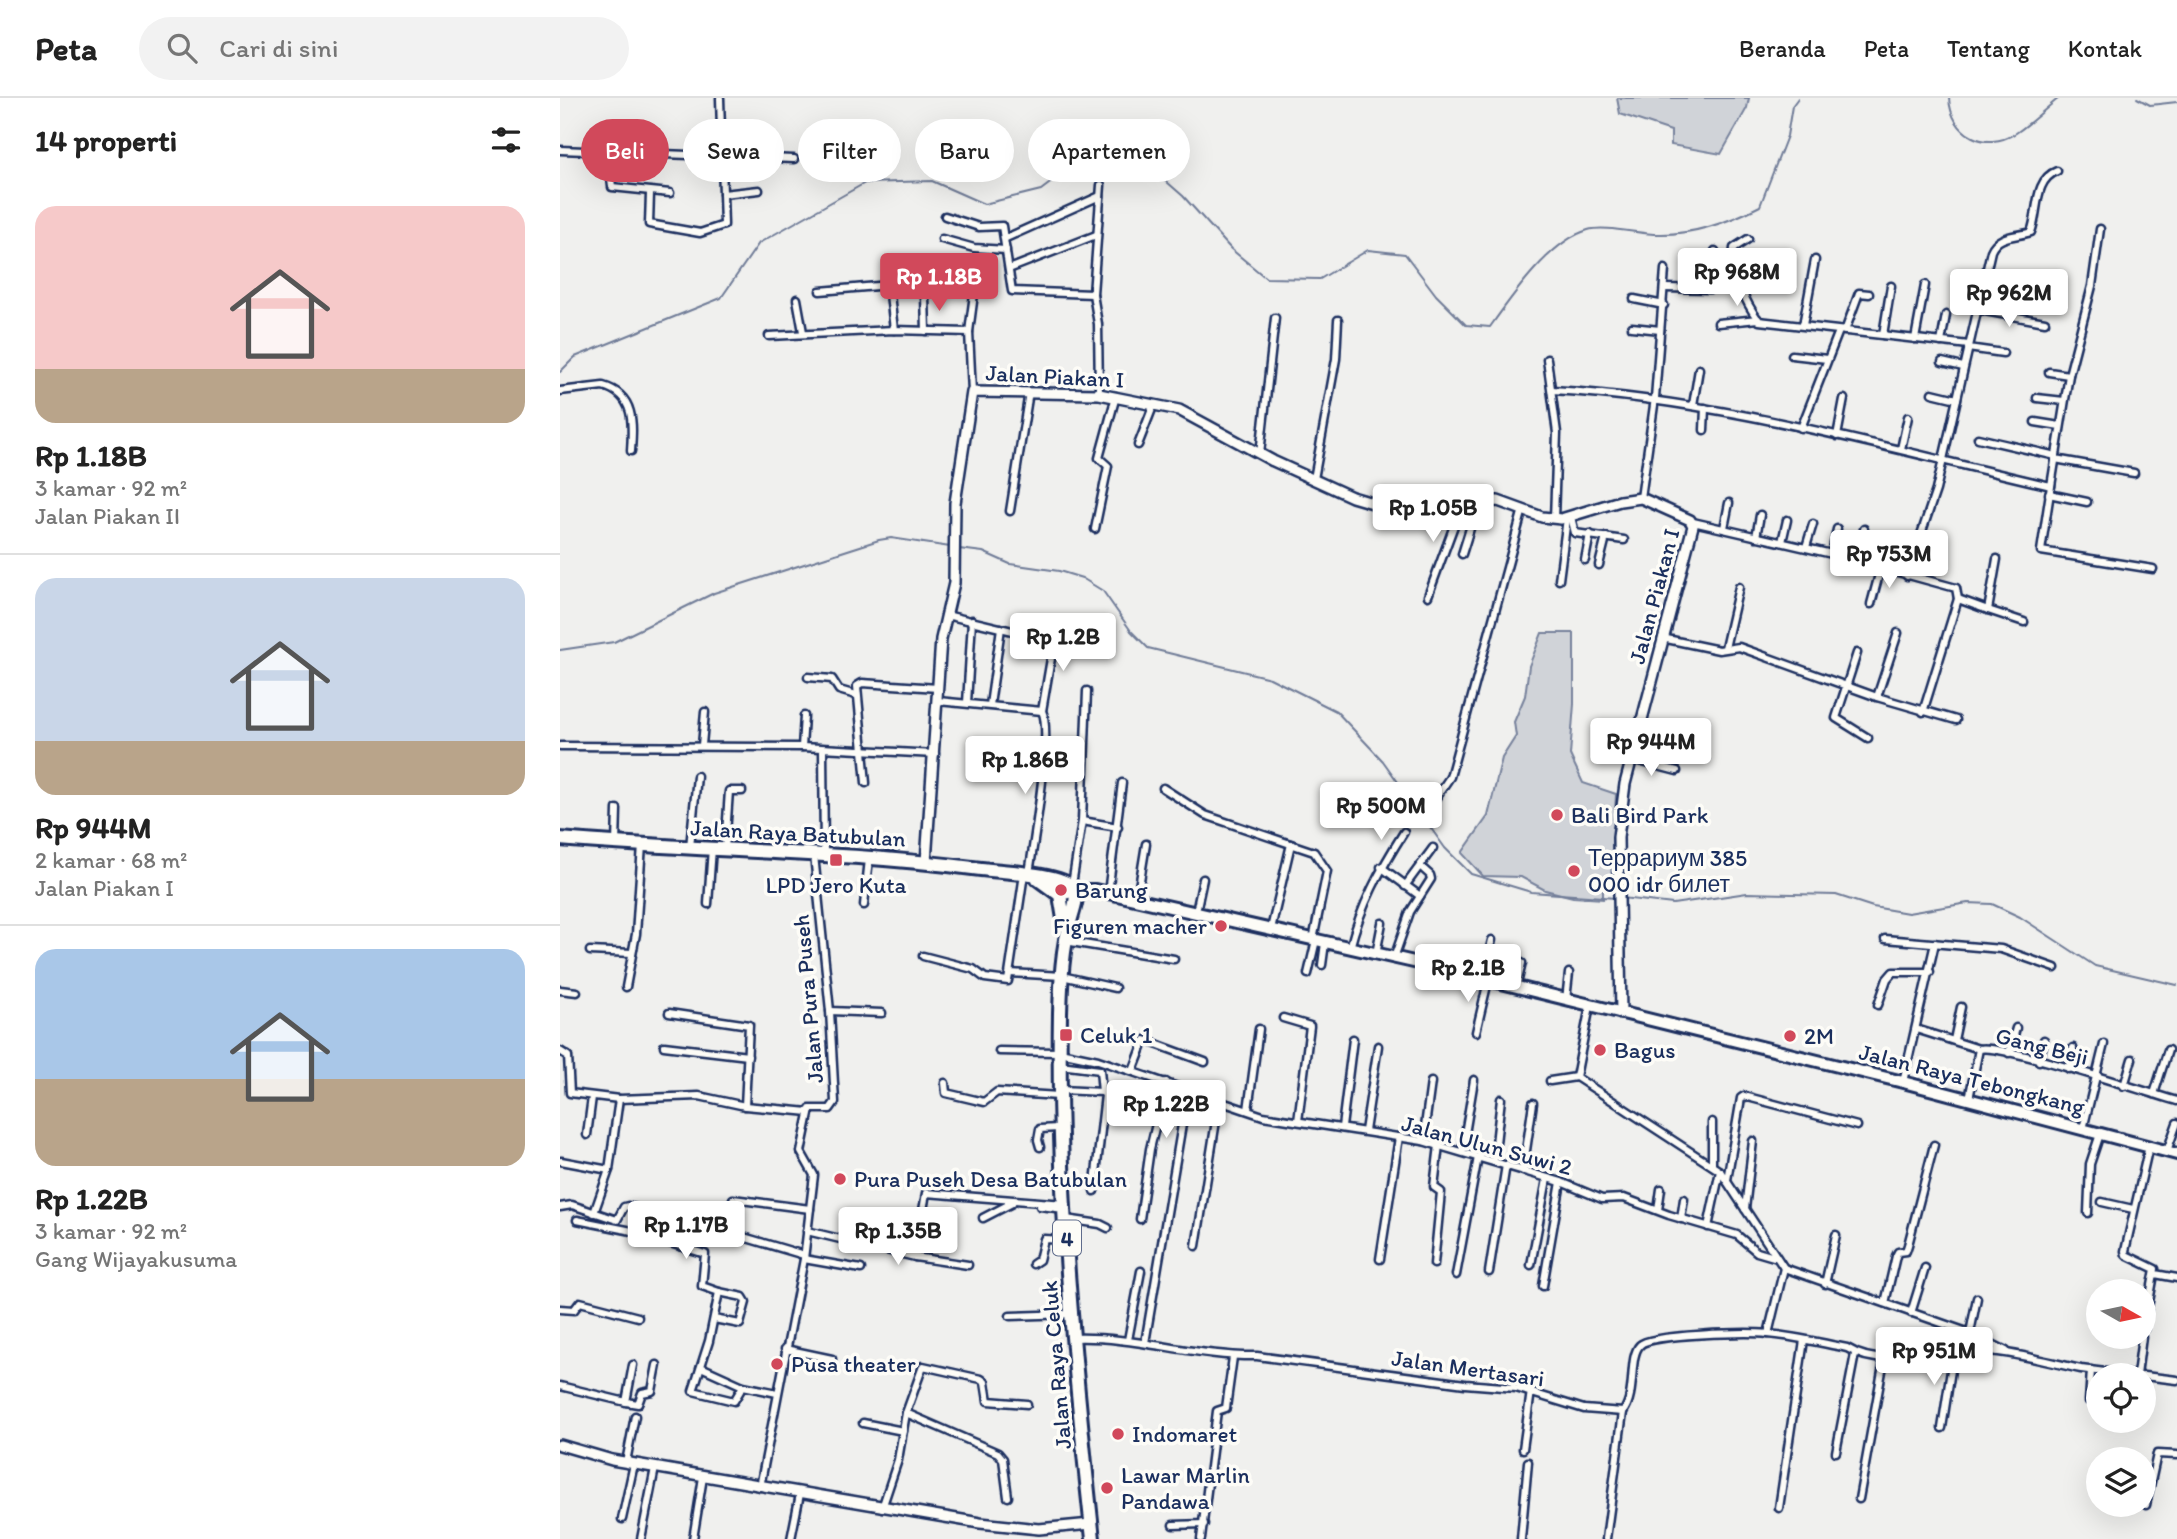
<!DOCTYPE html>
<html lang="id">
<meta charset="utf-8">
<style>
body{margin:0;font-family:Itim,sans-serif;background:#f2f2f2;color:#222;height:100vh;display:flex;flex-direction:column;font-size:26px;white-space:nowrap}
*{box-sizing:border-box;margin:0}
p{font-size:23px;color:#767676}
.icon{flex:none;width:38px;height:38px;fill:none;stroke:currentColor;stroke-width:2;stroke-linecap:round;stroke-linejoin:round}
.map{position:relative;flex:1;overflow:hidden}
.drawer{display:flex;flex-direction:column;background:#fff;width:560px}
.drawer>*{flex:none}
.guide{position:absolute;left:21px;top:21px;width:665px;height:63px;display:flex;gap:14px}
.needle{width:46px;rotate:99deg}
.buttons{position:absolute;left:1526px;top:1181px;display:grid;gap:14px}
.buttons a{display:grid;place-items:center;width:70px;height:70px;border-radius:50%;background:#fff;box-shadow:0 7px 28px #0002;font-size:35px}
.price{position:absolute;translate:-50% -60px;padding:0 16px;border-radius:7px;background:#fff;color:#222;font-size:23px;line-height:46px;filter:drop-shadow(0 2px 4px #0008)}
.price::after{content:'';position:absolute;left:50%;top:42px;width:21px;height:16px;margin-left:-10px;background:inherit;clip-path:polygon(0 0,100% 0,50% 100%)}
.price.on{background:#d1495b;color:#fff}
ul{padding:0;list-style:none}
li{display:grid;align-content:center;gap:14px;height:371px;padding:0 35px}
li+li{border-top:2px solid #e0e0e0}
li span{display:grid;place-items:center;height:217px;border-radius:21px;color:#555}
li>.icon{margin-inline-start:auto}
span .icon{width:126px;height:126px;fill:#fffc;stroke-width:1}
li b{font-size:30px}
h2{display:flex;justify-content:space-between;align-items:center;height:84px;padding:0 35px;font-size:30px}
.tag{padding:0 24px;border-radius:32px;background:#fff;box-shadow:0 7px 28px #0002;font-size:24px;line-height:63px}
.tag.on{background:#d1495b;color:#fff}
header{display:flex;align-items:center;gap:42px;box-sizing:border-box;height:98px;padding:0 35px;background:#fff;border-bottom:2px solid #e0e0e0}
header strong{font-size:33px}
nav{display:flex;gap:38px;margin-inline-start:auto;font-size:24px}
.search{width:490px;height:63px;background:#f2f2f2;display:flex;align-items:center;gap:18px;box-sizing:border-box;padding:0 24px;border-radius:38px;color:#767676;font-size:26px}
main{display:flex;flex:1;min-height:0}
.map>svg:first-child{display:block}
.green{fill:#d0d3d8;stroke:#76819b;stroke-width:2}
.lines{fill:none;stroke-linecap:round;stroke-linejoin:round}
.stream{stroke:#6f7b97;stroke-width:2}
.street-casing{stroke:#1b2f5e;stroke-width:11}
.secondary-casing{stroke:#1b2f5e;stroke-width:14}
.primary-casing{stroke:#1b2f5e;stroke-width:16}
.highway-casing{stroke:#1b2f5e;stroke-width:18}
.street{stroke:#fdfcf7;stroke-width:6}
.secondary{stroke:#fdfcf7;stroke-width:9}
.primary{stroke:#fdfcf7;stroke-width:10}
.highway{stroke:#fdfcf7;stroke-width:12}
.poi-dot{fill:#d1495b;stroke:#fdfcf7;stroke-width:2.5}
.labels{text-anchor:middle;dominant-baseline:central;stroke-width:7;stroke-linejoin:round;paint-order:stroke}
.shield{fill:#fdfcf7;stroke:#5f6c8c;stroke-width:2}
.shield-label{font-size:21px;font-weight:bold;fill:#1b2f5e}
.street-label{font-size:23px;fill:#1b2f5e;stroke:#fdfcf7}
.poi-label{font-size:23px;fill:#1b2f5e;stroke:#fdfcf7;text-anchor:start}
</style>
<header>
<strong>Peta</strong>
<div class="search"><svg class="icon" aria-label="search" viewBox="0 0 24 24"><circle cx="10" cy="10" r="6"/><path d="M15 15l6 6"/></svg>Cari di sini</div>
<nav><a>Beranda</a><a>Peta</a><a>Tentang</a><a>Kontak</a></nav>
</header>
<main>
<section class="drawer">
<h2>14 properti<svg class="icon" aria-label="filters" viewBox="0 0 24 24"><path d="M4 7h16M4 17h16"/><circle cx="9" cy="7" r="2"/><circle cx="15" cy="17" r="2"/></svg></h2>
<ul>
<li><span style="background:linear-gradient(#f6c9c9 75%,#b9a48a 0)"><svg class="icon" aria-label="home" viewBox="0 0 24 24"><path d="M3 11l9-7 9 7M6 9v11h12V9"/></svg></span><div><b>Rp 1.18B</b><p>3 kamar · 92 m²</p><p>Jalan Piakan II</p></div></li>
<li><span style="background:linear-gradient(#c9d6e8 75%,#b9a48a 0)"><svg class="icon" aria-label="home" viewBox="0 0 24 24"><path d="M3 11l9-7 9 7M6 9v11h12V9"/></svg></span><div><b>Rp 944M</b><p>2 kamar · 68 m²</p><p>Jalan Piakan I</p></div></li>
<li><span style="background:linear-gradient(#a9c7e8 60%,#b9a48a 0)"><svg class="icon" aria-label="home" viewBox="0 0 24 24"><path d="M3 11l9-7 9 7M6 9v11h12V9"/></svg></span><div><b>Rp 1.22B</b><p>3 kamar · 92 m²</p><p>Gang Wijayakusuma</p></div></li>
</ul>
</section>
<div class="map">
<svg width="1617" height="1441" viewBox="0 0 1617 1441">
<rect width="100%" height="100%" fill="#f0f0ee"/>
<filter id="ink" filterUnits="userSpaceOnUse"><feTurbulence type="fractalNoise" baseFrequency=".0143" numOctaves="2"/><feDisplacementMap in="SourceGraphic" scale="14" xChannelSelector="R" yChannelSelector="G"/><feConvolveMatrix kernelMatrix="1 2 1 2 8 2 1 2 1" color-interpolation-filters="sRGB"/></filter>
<g filter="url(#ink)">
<g class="green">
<polygon points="1057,0 1189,0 1187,10 1161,56 1111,47 1111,33 1060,16"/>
<polygon points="982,535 1014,535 1014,606 1010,657 1023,685 1056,696 1051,783 1043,785 1043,801 1013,799 985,792 961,779 923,778 902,755 928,718 942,660 956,638 954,624 965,598 969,568"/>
</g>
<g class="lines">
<g class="stream">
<path d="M1389 0C1391 36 1425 55 1456 35 1471 25 1485 11 1499 0"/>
<polyline points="1577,0 1590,7 1617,4"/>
<path d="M0 274 15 259 161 200 199 145 305 85 372 83 424 106 481 92 530 55 567 49 623 98 671 151 706 180 760 181 808 152 845 156 876 197 906 227 930 229C952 198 990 143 1028 132 1045 127 1079 136 1098 136 1133 137 1169 124 1200 108L1227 38 1232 8 1238 0"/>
<polyline points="399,451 423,454 450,466 499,473 522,480 543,493 571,533 588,550 710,580 776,613 823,663 885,750 911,776 971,794 1056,800"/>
<polyline points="0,552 54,544 154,495 319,442 331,440 390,449"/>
<polyline points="1062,800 1113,806 1187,795 1276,797 1313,809 1348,815 1408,805 1432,806 1460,819 1535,868 1617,887"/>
</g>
<g class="street-casing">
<g id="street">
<polyline points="160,0 163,96 199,92"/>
<polyline points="0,52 234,61"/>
<polyline points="48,53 52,89 110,95"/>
<polyline points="90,95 89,126 140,135 164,127 163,96"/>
<polyline points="385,118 419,129 442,128 452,193 533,196"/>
<polyline points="446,140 540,98"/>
<polyline points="382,141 414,150 446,152"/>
<path d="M1188 141 1174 150C1171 174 1185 204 1199 223L1409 247"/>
<polyline points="449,171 536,137"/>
<polyline points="1104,190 1150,191 1154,184 1155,153"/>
<polyline points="260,193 329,187 334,232"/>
<polyline points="365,198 366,233"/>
<polyline points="237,201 243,234"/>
<polyline points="1074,201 1104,207"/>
<polyline points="1419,212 1485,224"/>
<polyline points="1158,225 1198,221"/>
<polyline points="1243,227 1255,162"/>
<polyline points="1072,229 1100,232"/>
<polyline points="1285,233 1299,195 1309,196"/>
<polyline points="1323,237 1331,188"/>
<polyline points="209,238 334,232 409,234"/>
<polyline points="1355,241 1365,187"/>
<polyline points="1381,244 1386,217"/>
<polyline points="1408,250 1443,255"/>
<polyline points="1232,257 1267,261"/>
<polyline points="987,261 997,335 994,421"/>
<polyline points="1382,264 1403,269"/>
<polyline points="1489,274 1509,277"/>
<path d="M992 292C1162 302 1325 350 1491 388L1509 277 1532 188 1540 131"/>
<path d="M0 293 43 288C75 297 73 325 71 353"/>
<polyline points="412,294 409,234 414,196"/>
<polyline points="1372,295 1397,301"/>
<polyline points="539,296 538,226 533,196 541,87"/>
<polyline points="1477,300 1504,303"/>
<polyline points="1133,307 1139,271"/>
<polyline points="1475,324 1500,328"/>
<polyline points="1241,330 1279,233"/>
<polyline points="1144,332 1145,310"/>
<polyline points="1277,338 1284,301"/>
<polyline points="1418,340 1496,358"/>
<polyline points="578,347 594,306"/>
<polyline points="1341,351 1348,319"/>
<polyline points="700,356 715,220"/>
<polyline points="1495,361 1574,375"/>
<polyline points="754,381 776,261 778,222"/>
<polyline points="1491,388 1481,453 1593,471"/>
<polyline points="1489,396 1527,404"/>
<polyline points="1081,400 1095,300 1105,171"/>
<polyline points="450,413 469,294"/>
<polyline points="1011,419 1015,435 1064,442"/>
<polyline points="1133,424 1272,456 1396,490 1398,501 1363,614"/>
<polyline points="1164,430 1169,405"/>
<polyline points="535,431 548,368 539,360 556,298"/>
<polyline points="1196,439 1200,417"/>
<polyline points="1222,444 1227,422"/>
<polyline points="1246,449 1253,426"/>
<polyline points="902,456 912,424 920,420 922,403"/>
<polyline points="1272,456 1277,431"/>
<polyline points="1025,462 1030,436"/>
<polyline points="1298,462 1304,431"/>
<polyline points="1039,467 1046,439"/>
<polyline points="1325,470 1332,440"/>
<path d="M1347 478 1376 392 1431 153C1438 136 1457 139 1471 134 1479 115 1473 82 1497 73"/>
<polyline points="999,482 1007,420"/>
<polyline points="868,498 903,403"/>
<polyline points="1398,501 1428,512 1437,461"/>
<polyline points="1311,506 1321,469"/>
<polyline points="1428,512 1464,524"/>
<path d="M386 517 494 543 482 613C493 634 473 747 469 776"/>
<polyline points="1102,540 1159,552 1179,549 1317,599 1396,622"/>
<polyline points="1165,550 1179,489"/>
<polyline points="1297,555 1276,620 1308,640"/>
<polyline points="248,579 272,581 279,592 296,597"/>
<polyline points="1317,599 1338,535"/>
<polyline points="378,603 482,613"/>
<polyline points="407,605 412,522"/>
<polyline points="430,607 441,530"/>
<polyline points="142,647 145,614"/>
<polyline points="0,648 242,649 375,656"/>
<polyline points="242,649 244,618"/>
<polyline points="263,651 264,756"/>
<polyline points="1071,661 1117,673"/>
<polyline points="306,685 297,588 302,585 378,590"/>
<polyline points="603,690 645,717 754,754 767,773 753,842"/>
<polyline points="875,701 890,679 963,411"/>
<polyline points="522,723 558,729"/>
<polyline points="56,746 57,711"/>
<polyline points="130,749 137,678"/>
<polyline points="165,751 169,693 182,693"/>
<polyline points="821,769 860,798"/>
<polyline points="512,787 522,723 527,593"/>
<polyline points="845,788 873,750"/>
<polyline points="548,795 562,685"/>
<polyline points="577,801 586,746"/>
<polyline points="148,806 152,750"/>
<polyline points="304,807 309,761"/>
<polyline points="636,814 643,781"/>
<polyline points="711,831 731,746"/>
<polyline points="1325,841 1441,851 1495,870"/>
<polyline points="505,843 614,861"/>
<path d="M790 850C801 807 820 772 844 734"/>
<polyline points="30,853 72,855"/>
<polyline points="816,856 822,825"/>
<polyline points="363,858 413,871 425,880 448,883 464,776"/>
<polyline points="834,860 850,814 871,781 870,777 860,768"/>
<polyline points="762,867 765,845"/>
<polyline points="450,875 502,878 555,890"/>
<polyline points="748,876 756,842"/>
<polyline points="922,882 932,842"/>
<polyline points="66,889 76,836 82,747"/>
<polyline points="956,890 962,865"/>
<polyline points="0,892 17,894"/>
<polyline points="1006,902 1009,875"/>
<polyline points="1318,907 1327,881 1333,874 1370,874"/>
<polyline points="270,913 322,915"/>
<polyline points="109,915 189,927 185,1008"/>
<polyline points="723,920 750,928 738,1023"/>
<path d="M1356 931 1419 951C1441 945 1585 994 1617 1003"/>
<polyline points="916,934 928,883"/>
<polyline points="1394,942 1401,909"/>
<polyline points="104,948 188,958"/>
<polyline points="0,953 8,958 10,995 59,1001 139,998 185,1008 249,1014"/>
<polyline points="439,953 500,954 538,962 703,1018 863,1043 1001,1084 1042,1101 1064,1100 1109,1117 1177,1137 1197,1154 1214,1159"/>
<polyline points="1449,955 1456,930"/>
<polyline points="1479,963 1484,942"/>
<polyline points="500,967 540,972 542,994"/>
<polyline points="1509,971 1513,950"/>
<polyline points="573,973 585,942 645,964"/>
<polyline points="1016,979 1160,1073 1224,1170 1410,1235 1446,1253"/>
<polyline points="1016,979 1030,908"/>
<polyline points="990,983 1016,979"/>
<polyline points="1343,984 1375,845"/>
<polyline points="385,985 386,995 424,1004 437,994 499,998"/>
<polyline points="1564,988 1572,961"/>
<polyline points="501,992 542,994 545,997 534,1093"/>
<polyline points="1594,996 1608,952"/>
<polyline points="1409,1001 1419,951"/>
<polyline points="688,1012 699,931"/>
<polyline points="1152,1024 1152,1066"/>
<polyline points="782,1029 793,941"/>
<polyline points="1523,1031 1544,946"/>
<polyline points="805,1033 818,948"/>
<polyline points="27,1037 32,999"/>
<polyline points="863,1043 871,984"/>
<polyline points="480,1049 478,1042 480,1031 498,1030"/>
<polyline points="1607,1053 1617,1025"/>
<polyline points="902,1054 914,982"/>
<polyline points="1,1063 49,1072"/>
<polyline points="934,1063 941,1001"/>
<polyline points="963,1073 973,1005"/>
<polyline points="1167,1082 1181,1000 1184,998 1297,1028"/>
<polyline points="173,1101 250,1111"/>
<polyline points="1542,1104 1573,1111"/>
<polyline points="480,1108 504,1111"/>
<polyline points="0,1109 12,1107 57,1122 64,1109 68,1108 128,1124"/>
<polyline points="1185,1111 1193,1043"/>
<polyline points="1098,1112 1101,1091"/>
<polyline points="34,1115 49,1072 59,1001"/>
<polyline points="1528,1115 1530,1066 1540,1036"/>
<polyline points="423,1120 452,1105"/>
<polyline points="506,1121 540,1126 548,1130"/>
<polyline points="580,1121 590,1051 606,984"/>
<polyline points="1121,1121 1124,1101"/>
<polyline points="17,1122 72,1133 145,1156 142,1188 159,1194 149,1243 133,1293 174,1303 183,1288"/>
<polyline points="1148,1129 1160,1073"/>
<polyline points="247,1133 355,1159 366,1095 505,1106"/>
<polyline points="180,1138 244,1157"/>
<polyline points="636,1148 659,1004"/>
<polyline points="355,1159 408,1167"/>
<polyline points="244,1161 301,1171"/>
<polyline points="820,1161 839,1039"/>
<polyline points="473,1166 479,1162 484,1141 506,1142"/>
<polyline points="874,1166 881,1094 874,1089 879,1047"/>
<polyline points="971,1167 987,1081"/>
<polyline points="929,1174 946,1067"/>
<polyline points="1595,1176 1617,1180"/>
<polyline points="896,1177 918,1059"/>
<polyline points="1265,1186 1276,1137"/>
<polyline points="983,1188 1001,1084"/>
<polyline points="1325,1205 1336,1158 1338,1154 1346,1153 1348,1147 1374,1047"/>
<polyline points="0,1211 14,1212 20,1204 78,1219"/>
<polyline points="1351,1215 1365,1170"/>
<polyline points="450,1218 511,1216"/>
<polyline points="154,1221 180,1226 186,1204 183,1199 159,1194"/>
<polyline points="1534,1225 1538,1226"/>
<polyline points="1584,1231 1595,1171 1566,1157 1565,1153 1589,1048"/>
<polyline points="1410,1235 1417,1200"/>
<polyline points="1208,1236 1224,1170"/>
<path d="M514 1240C576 1238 635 1259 697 1258L905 1286 956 1290 1024 1311 1063 1314"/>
<polyline points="568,1242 581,1173"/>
<polyline points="585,1245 628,991"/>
<polyline points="225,1251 272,1261"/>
<polyline points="141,1269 183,1288 217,1295"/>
<polyline points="1577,1277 1582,1239"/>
<polyline points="1584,1278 1617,1282"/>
<polyline points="0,1288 66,1304 73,1267"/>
<polyline points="1529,1303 1531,1272"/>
<polyline points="66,1304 78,1306 82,1295 92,1293 97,1267"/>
<polyline points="346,1315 438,1355 443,1361 448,1399"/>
<polyline points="303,1325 343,1333"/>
<polyline points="1382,1330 1394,1253"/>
<polyline points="963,1351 971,1293"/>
<polyline points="1276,1354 1295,1256"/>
<polyline points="66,1364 75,1318"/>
<polyline points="200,1389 244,1161 254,1077 241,1054 250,1011 270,1011 275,1004 270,913 254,757"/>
<polyline points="1299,1401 1324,1262"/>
<polyline points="1586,1407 1597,1356 1617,1357"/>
<polyline points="322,1410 338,1362 346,1315 363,1268 421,1281 425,1284 428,1303 467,1306"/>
<polyline points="1219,1410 1244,1242"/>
<polyline points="62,1421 74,1366"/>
<polyline points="613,1427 644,1426"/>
<polyline points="81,1441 95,1370"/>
<polyline points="133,1441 143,1379"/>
<polyline points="231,1441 240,1396"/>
<polyline points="641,1441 657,1313 666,1310 673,1259"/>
<polyline points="961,1441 968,1364"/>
<path d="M1046 1441 1063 1314C1077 1296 1068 1259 1080 1247 1090 1236 1189 1234 1208 1236 1234 1238 1261 1245 1287 1250 1322 1272 1365 1254 1404 1252 1445 1251 1482 1263 1521 1271 1541 1274 1561 1275 1581 1278"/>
</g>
</g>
<g class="secondary-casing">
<g id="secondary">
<polyline points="366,764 381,541 394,485 395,405 412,294 539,296 619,312 713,363 792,399 816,406 938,403 982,419 1001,421 1060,403 1081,400 1130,422 1133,428 1065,686 1058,739 1061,916"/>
<polyline points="0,1347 52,1362 420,1425 479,1431 531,1426"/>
</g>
</g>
<g class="primary-casing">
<polyline id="primary" points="500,797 521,792 535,792 876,869 1343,984 1617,1056"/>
</g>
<g class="highway-casing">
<g id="highway">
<path d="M0 741C140 753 281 753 421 771 445 774 497 775 515 790 518 799 514 810 511 820 502 851 501 883 500 915 497 1090 514 1267 533 1441"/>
<polyline points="478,781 500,797 505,827"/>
</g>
</g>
<use href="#street" class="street"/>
<use href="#secondary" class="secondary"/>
<use href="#primary" class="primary"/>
<use href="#highway" class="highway"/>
</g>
</g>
<g class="poi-dot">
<circle cx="997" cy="717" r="7"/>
<rect x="269" y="755" width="14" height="14" rx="3.5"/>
<circle cx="1014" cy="773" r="7"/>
<circle cx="501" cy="792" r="7"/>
<circle cx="661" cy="828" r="7"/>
<rect x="499" y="930" width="14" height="14" rx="3.5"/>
<circle cx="1230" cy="938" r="7"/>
<circle cx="1040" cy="952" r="7"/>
<circle cx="280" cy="1081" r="7"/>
<circle cx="217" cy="1266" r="7"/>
<circle cx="558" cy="1336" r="7"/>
<circle cx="547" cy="1390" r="7"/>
</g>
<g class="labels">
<rect class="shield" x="493" y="1122.5" width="28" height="35" rx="5"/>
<g class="shield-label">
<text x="507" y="1140">4</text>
</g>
<g class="street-label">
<text transform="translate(495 278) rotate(3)">Jalan Piakan I</text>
<text transform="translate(1094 498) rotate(-75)">Jalan Piakan I</text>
<text transform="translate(238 735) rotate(3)">Jalan Raya Batubulan</text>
<text transform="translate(248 901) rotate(-95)">Jalan Pura Puseh</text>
<text transform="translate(1482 948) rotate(14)">Gang Beji</text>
<text transform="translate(1412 981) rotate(14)">Jalan Raya Tebongkang</text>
<text transform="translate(927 1047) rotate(15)">Jalan Ulun Suwi 2</text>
<text transform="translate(496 1267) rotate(-95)">Jalan Raya Celuk</text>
<text transform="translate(908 1270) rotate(8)">Jalan Mertasari</text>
</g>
<g class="poi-label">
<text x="1011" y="717">Bali Bird Park</text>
<text x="1028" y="760">Террариум 385<tspan x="1028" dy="26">000 idr билет</tspan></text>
<text x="276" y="787" text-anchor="middle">LPD Jero Kuta</text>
<text x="515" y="792">Barung</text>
<text x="647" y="828" text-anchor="end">Figuren macher</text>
<text x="520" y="937">Celuk 1</text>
<text x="1244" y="938">2M</text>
<text x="1054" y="952">Bagus</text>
<text x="294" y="1081">Pura Puseh Desa Batubulan</text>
<text x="231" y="1266">Pusa theater</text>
<text x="572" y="1336">Indomaret</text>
<text x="561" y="1377">Lawar Marlin<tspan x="561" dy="26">Pandawa</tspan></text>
</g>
</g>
</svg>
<div class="buttons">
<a><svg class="needle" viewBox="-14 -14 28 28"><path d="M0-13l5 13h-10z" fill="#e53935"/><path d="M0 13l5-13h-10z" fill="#767676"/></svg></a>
<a><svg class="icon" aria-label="locate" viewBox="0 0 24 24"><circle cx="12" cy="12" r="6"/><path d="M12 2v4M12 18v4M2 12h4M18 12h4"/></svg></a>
<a><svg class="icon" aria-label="layers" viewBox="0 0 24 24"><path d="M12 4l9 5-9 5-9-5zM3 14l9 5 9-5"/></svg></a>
</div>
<b class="price" style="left:1177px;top:210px">Rp 968M</b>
<b class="price on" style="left:379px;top:215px">Rp 1.18B</b>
<b class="price" style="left:1449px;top:231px">Rp 962M</b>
<b class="price" style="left:873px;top:446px">Rp 1.05B</b>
<b class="price" style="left:1329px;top:492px">Rp 753M</b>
<b class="price" style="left:503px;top:575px">Rp 1.2B</b>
<b class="price" style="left:1091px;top:680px">Rp 944M</b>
<b class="price" style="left:465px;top:698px">Rp 1.86B</b>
<b class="price" style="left:821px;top:744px">Rp 500M</b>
<b class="price" style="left:908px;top:906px">Rp 2.1B</b>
<b class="price" style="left:606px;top:1042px">Rp 1.22B</b>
<b class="price" style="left:126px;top:1163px">Rp 1.17B</b>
<b class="price" style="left:338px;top:1169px">Rp 1.35B</b>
<b class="price" style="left:1374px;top:1289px">Rp 951M</b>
<div class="guide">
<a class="tag on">Beli</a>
<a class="tag">Sewa</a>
<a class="tag">Filter</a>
<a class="tag">Baru</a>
<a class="tag">Apartemen</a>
</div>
</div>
</main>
